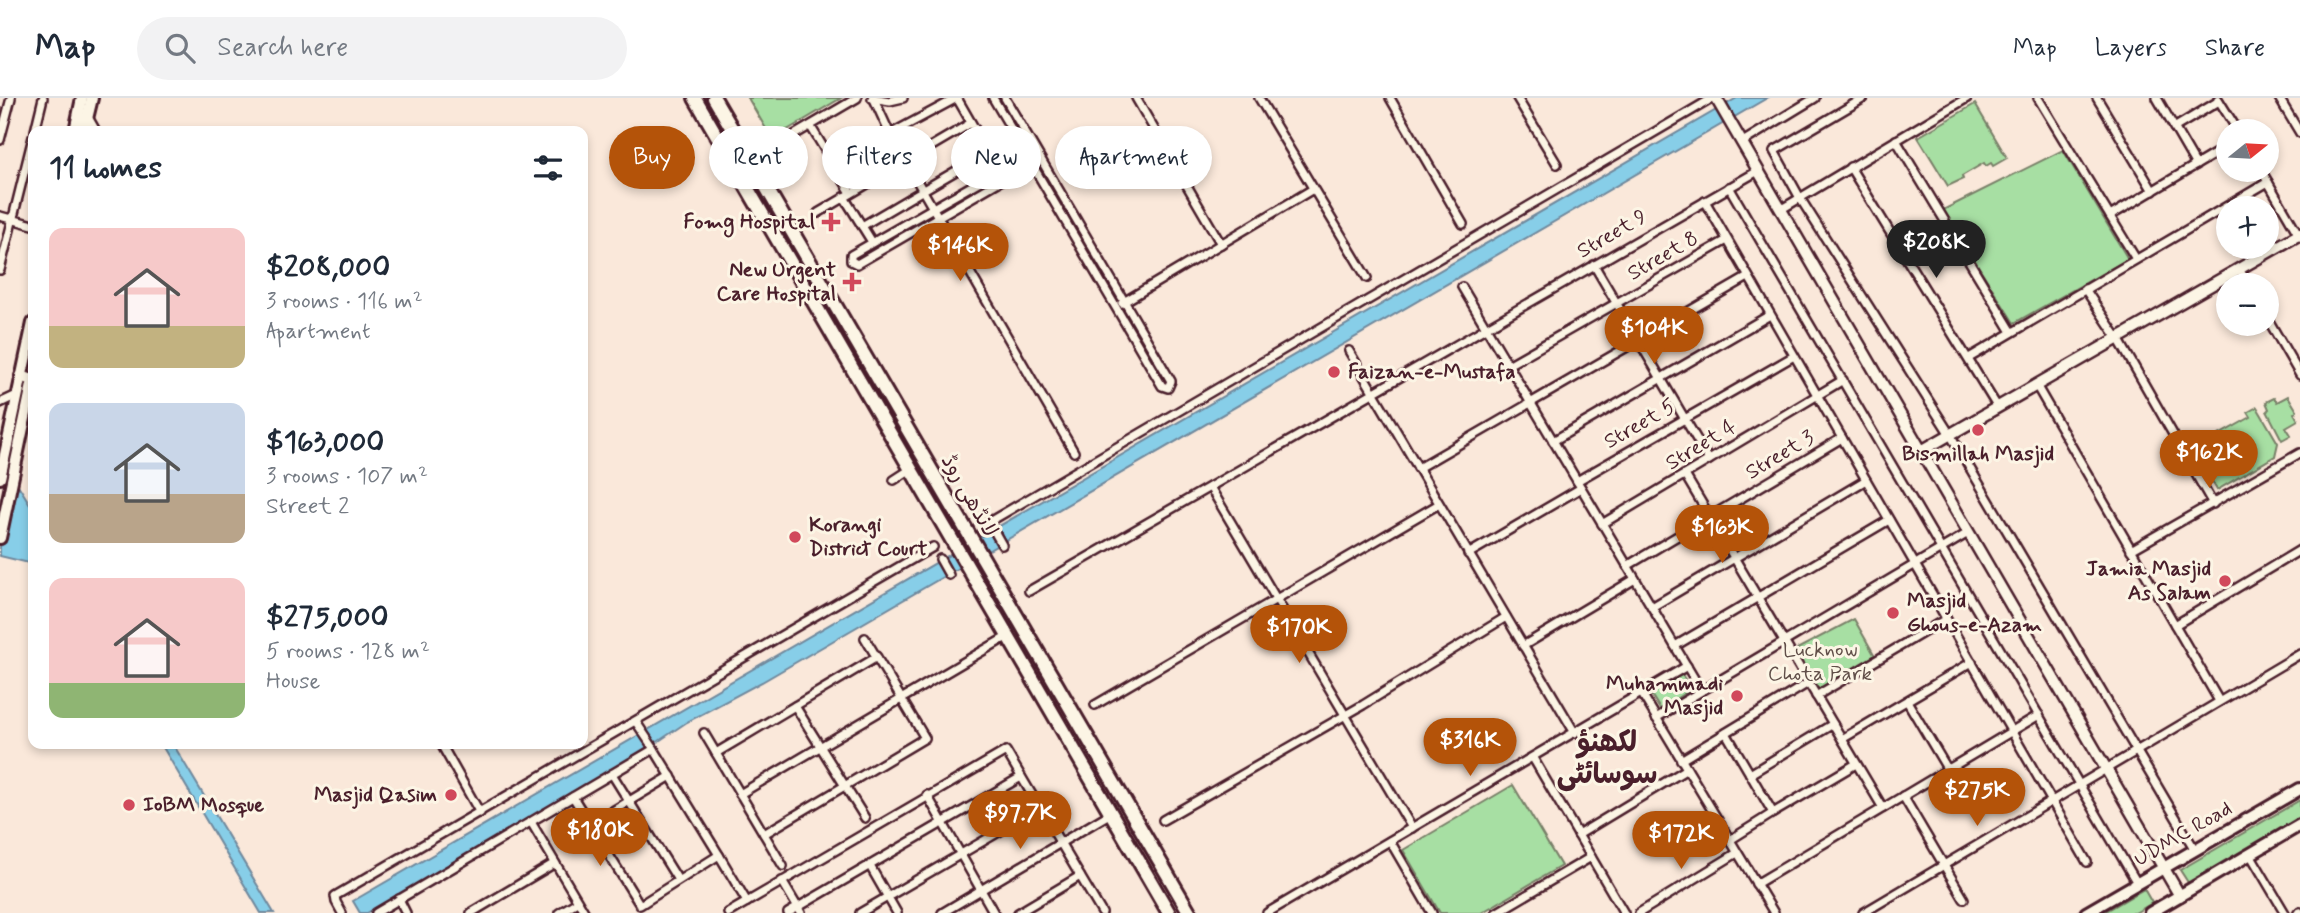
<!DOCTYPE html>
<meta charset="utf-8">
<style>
body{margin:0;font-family:Mynerve,"Playpen Sans Arabic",sans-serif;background:#f2f2f3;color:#1f2937;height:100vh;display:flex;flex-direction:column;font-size:26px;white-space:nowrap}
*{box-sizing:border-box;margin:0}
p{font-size:23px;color:#747a83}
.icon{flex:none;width:38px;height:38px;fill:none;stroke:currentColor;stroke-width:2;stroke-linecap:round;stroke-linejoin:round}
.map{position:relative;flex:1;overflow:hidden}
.panel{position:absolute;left:28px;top:28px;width:560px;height:623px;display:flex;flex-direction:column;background:#fff;border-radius:14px;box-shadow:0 4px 10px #0003}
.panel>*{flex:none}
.top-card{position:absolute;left:609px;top:28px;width:665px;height:63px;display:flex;gap:14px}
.needle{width:46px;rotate:72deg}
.fabs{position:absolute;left:2216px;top:21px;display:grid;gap:14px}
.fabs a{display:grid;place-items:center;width:63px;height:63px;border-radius:50%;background:#fff;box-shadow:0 4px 10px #0003;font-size:35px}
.price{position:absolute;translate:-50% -60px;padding:0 16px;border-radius:24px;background:#b45309;color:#fff;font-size:23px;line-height:46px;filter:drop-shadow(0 2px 4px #0008)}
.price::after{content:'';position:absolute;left:50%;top:42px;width:21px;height:16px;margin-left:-10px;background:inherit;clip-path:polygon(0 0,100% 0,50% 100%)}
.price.selected{background:#222;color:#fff}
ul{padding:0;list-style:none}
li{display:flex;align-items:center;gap:21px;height:175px;padding:0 21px}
li span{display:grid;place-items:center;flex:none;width:196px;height:140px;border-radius:14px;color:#555}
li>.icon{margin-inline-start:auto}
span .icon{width:84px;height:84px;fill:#fffc;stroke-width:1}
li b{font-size:30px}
h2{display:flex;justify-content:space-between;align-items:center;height:84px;padding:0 21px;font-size:30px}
.chip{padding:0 24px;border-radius:32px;background:#fff;box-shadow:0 4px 10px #0003;font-size:24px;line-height:63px}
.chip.selected{background:#b45309;color:#fff}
header{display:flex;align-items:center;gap:42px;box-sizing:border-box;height:98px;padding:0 35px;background:#fff;border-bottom:2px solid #e0e1e3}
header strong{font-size:33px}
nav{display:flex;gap:38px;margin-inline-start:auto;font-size:24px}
.search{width:490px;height:63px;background:#f2f2f3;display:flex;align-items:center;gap:18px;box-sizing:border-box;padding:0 24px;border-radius:38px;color:#747a83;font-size:26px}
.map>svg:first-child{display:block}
.green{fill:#a7dfa3;stroke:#787f67;stroke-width:2}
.water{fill:#87cee8;stroke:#6f889c;stroke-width:2}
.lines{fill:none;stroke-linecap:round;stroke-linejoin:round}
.minor-casing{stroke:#4a1f2b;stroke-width:12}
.tertiary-casing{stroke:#4a1f2b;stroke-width:15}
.secondary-casing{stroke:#4a1f2b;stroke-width:16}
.primary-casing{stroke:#4a1f2b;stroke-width:18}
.minor{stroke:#fcf5e5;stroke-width:7}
.tertiary{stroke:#fcf5e5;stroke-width:10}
.secondary{stroke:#fcf5e5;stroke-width:10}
.primary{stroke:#fcf5e5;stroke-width:12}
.poi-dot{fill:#d1495b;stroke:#fcf5e5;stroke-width:2.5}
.labels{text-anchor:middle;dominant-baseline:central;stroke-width:6;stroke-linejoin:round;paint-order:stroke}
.poi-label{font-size:21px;font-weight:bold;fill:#4a1f2b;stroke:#fcf5e5;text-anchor:end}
.street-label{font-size:21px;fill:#4a1f2b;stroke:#fcf5e5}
.park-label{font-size:21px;fill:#614f49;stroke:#fcf5e5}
.district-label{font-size:28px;font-weight:bold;fill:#4a1f2b;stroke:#fcf5e5}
</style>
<header>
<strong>Map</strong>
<div class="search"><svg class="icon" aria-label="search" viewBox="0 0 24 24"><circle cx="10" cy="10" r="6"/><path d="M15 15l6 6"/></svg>Search here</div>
<nav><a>Map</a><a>Layers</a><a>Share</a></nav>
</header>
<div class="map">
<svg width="2300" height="815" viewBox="0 0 2300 815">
<rect width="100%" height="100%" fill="#fae8da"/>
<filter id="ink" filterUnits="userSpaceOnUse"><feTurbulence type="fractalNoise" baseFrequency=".0143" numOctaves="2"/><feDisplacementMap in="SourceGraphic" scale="14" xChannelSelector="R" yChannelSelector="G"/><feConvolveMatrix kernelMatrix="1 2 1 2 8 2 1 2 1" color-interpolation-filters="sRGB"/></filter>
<g filter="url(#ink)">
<g class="green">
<polygon points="748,0 841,0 772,41"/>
<polygon points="1975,6 2007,60 1993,68 1991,65 1986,68 1984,65 1962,78 1963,81 1948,88 1918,39"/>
<polygon points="2063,52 2128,161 2014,225 1943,112"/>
<polygon points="2288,298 2297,313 2294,315 2298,322 2286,329 2291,337 2282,342 2267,313 2269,311 2266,304 2274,300 2277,304"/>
<polygon points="2257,309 2278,345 2275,358 2217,392 2194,351 2251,319 2248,314"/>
<polygon points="1854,521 1875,558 1812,595 1793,562 1797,551"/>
<polygon points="1681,575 1691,591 1660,611 1650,595"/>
<polygon points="1513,687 1561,768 1481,815 1440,815 1403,752"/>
<polygon points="2300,702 2300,721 2189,786 2180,772"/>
<polygon points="2144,791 2152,805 2135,815 2103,815"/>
</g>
<g class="water">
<polygon points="1737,0 1767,0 762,584 687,624 656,645 367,815 360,815 353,803"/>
<polygon points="15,382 33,411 33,466 0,458 0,449"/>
<polygon points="161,646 173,646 274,815 261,815"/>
</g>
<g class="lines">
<g class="minor-casing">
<g id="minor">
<polyline points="872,0 890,3 903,0"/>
<polyline points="957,0 999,73"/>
<polyline points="993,0 1162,288 1168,290 1171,283 1005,0"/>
<polyline points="1136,0 1221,146"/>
<polyline points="1259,0 1367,180"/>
<polyline points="1390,0 1463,126"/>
<polyline points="1517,0 1557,66"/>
<polyline points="1864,0 1774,53 1800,100 1951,338 2195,752"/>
<polyline points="2038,0 2136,161"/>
<polyline points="2097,0 2153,93"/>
<polyline points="2157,0 2196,67"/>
<polyline points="2279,0 2300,35"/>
<polyline points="874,1 890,36 1074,354"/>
<polyline points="2218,1 2238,33"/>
<polyline points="88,19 96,33"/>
<polyline points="811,29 851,95"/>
<polyline points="2174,30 2219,3"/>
<polyline points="35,33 43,0"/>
<polyline points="890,36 957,0"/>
<polyline points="0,42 11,0"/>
<polyline points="1896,42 2012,234"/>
<polyline points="1741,45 1815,0"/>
<polyline points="1029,55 851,157 851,163 857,166 1033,64"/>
<polyline points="750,63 857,0"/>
<polyline points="1850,69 1998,310"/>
<polyline points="2261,72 2300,139"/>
<polyline points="1729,89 2137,785"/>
<polyline points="844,99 872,144"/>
<polyline points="1705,103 2087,764"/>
<polyline points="1780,112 1967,0"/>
<polyline points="818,115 971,25"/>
<polyline points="0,118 33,127"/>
<polyline points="2110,118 2228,48"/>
<polyline points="862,128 988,54"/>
<polyline points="1594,167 1709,362"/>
<polyline points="2239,171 2249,187"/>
<polyline points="0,172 33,39"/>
<polyline points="1462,189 1701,592"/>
<polyline points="2085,191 2119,242 2213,406"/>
<polyline points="1122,205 1313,91"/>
<polyline points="2266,218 2300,277"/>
<polyline points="1349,253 1575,635"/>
<polyline points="1969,260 2268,84"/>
<polyline points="1508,267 1727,142"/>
<polyline points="2036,287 2219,603"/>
<polyline points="0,305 17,297"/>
<polyline points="1553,343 1770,217"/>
<polyline points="1418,370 1748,179"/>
<polyline points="1685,377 1883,710"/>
<polyline points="894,382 911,371"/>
<polyline points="1577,383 1794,258"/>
<polyline points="1210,389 1412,730"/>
<polyline points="989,424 1713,0"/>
<polyline points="1602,426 1843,282"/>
<polyline points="993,431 1002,447"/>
<polyline points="2131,452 2300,355"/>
<polyline points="1468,456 1581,390"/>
<polyline points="940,461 949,477"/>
<polyline points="1627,468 1842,340"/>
<polyline points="1029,493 1758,73"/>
<polyline points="1652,509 1866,382"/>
<polyline points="2175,527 2300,452"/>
<polyline points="1523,548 1635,481"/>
<polyline points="1675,548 1889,422"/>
<polyline points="1642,596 1774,815"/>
<polyline points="1816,598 1946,521"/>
<polyline points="1907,603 1948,672"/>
<polyline points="1095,607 1439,406"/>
<polyline points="795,608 865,720"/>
<polyline points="1656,620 1968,435"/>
<polyline points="636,624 654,651"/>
<polyline points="704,635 783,768"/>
<polyline points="1726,635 1773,715 1730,742"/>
<polyline points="1842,641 1972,564"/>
<polyline points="441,646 480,715"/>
<polyline points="716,655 877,559"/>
<polyline points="1533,660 1624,815"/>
<polyline points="1681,662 1808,585"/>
<polyline points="612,676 678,782"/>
<polyline points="1750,676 1833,626"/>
<polyline points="740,696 1008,538"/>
<polyline points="927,697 994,815"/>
<polyline points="1903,698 1964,801"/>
<polyline points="573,699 640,807 719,757 747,804"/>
<polyline points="611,714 671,678"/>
<polyline points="1773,715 1856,666"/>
<polyline points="1163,722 1363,607 1506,519"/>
<polyline points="531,724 585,815"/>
<polyline points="764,736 925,640 865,540"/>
<polyline points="1578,737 1687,671"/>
<polyline points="1390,743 1432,815"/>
<polyline points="2250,756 2285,815"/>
<polyline points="870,768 897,815"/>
<polyline points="782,783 801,815"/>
<polyline points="1756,786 2039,617"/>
<polyline points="399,801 406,815"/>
<polyline points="342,815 336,804 335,798 933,449"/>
<polyline points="376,815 654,651 719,757"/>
<polyline points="471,815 555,765"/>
<polyline points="559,815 577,804"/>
<polyline points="728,815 1006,653 1102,815"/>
<polyline points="788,815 1021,679"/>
<polyline points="860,815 1040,710"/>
<polyline points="942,815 1111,715"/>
<polyline points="1018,815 1080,778"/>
<polyline points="1267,815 1687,568"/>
<polyline points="1496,815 1591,759"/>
<polyline points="1639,815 1737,755"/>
<polyline points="1863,815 2300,556"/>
<polyline points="2298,815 2300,814"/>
</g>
</g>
<g class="tertiary-casing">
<g id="tertiary">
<polyline points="1716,0 2180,798"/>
<polyline points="1923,352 2300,136"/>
</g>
</g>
<g class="secondary-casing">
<g id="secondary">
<polyline points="75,33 82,0"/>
<polyline points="84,33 92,0"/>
<polyline points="0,380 33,225"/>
<polyline points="0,440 33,282 21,278"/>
<polyline points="2086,815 2300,691"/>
<polyline points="2150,815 2300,727"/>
</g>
</g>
<g class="primary-casing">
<g id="primary">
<polyline points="695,0 1169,815"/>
<polyline points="714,0 1190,815"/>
</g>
</g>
<use href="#minor" class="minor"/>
<use href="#tertiary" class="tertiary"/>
<use href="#secondary" class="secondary"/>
<use href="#primary" class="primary"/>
</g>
</g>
<g class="poi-dot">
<path d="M827.5 113.5h7v7h7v7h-7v7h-7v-7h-7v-7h7z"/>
<path d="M848.5 173.5h7v7h7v7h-7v7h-7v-7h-7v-7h7z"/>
<circle cx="1334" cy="274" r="7"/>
<circle cx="1978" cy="332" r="7"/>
<circle cx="795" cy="439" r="7"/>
<circle cx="2225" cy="483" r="7"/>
<circle cx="1893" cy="515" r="7"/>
<circle cx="1737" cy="598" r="7"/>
<circle cx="451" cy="697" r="7"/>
<circle cx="129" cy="707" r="7"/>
</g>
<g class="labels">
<g class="poi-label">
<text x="815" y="124">Fomg Hospital</text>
<text x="836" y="172">New Urgent<tspan x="836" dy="24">Care Hospital</tspan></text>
<text x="1348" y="274" text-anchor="start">Faizan-e-Mustafa</text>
<text x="1978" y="356" text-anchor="middle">Bismillah Masjid</text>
<text x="809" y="427" text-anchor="start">Korangi<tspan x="809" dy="24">District Court</tspan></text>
<text x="2211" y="471">Jamia Masjid<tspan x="2211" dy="24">As Salam</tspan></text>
<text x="1907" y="503" text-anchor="start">Masjid<tspan x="1907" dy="24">Ghous-e-Azam</tspan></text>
<text x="1723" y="586">Muhammadi<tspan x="1723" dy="24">Masjid</tspan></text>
<text x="437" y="697">Masjid Qasim</text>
<text x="143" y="707" text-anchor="start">IoBM Mosque</text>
</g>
<g class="street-label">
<text transform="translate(1612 136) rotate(-30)">Street 9</text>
<text transform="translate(1663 158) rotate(-30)">Street 8</text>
<text transform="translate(1640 326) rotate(-30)">Street 5</text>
<text transform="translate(1701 347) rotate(-31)">Street 4</text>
<text transform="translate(1780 357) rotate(-31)">Street 3</text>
<text transform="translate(969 398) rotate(60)">لانڈھی روڈ</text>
<text transform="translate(2183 736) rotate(-30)">UDMC Road</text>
</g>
<g class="park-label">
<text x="1820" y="552">Lucknow<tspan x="1820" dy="24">Chota Park</tspan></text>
</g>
<g class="district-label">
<text x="1607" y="645">لکھنؤ<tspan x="1607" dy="32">سوسائٹی</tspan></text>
</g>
</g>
</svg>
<div class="fabs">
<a><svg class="needle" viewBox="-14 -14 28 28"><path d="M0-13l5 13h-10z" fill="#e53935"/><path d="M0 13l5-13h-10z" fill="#747a83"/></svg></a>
<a>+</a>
<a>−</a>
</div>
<b class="price selected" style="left:1936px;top:182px">$208K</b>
<b class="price" style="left:960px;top:185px">$146K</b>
<b class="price" style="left:1654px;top:268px">$104K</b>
<b class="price" style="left:2209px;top:392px">$162K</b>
<b class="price" style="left:1722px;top:467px">$163K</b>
<b class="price" style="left:1299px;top:567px">$170K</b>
<b class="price" style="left:1470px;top:680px">$316K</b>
<b class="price" style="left:1977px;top:730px">$275K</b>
<b class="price" style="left:1020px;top:753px">$97.7K</b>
<b class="price" style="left:600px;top:770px">$180K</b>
<b class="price" style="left:1681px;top:773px">$172K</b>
<div class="top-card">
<a class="chip selected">Buy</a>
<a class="chip">Rent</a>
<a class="chip">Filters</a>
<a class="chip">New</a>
<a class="chip">Apartment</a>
</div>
<section class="panel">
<h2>11 homes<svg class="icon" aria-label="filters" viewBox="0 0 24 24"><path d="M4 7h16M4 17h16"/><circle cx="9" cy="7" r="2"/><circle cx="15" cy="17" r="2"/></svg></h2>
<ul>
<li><span style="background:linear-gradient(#f6c9c9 70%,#c2b280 0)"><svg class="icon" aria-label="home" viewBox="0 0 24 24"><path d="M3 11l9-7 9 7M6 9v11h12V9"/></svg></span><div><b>$208,000</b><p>3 rooms · 116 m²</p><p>Apartment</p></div></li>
<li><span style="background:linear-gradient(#c9d6e8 65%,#b9a48a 0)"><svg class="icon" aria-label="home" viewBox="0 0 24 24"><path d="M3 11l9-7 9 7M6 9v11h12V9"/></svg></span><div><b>$163,000</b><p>3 rooms · 107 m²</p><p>Street 2</p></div></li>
<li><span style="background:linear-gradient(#f6c9c9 75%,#8fb573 0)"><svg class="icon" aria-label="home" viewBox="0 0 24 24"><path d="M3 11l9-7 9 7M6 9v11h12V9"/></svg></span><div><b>$275,000</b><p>5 rooms · 128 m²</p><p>House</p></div></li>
</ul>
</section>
</div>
